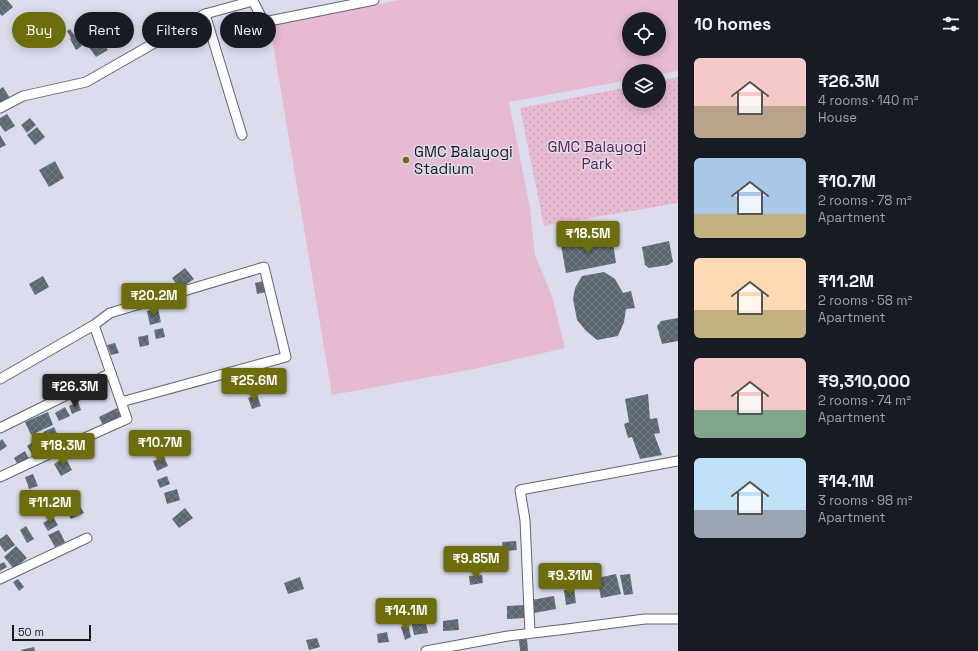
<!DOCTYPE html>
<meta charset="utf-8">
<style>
body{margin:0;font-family:"Space Grotesk",sans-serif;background:#242831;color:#f1f3f6;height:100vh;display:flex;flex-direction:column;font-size:15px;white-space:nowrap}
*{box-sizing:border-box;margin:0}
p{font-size:13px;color:#9ea1a6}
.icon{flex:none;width:22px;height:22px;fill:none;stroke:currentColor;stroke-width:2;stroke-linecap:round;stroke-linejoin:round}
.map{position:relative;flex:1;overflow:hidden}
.details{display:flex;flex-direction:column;background:#171b24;width:300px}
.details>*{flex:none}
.guide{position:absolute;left:12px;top:12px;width:380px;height:36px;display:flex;gap:8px}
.controls{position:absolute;left:622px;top:12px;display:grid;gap:8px}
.controls a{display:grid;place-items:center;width:44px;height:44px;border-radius:50%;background:#171b24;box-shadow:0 2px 10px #0003;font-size:20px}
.scale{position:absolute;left:12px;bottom:10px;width:79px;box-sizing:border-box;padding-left:4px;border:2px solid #18191e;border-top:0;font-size:11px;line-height:14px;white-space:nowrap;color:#18191e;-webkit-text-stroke:3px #dbdded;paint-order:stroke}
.price{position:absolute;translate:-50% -34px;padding:0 9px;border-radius:4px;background:#6d6d0d;color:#fff;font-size:13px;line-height:26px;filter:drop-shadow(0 1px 2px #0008)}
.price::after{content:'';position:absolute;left:50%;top:24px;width:12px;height:9px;margin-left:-6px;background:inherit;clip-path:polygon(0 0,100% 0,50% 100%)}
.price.current{background:#222;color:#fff}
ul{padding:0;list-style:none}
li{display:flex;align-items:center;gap:12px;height:100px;padding:0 16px}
li span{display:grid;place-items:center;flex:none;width:112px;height:80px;border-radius:6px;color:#555}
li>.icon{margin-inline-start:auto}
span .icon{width:48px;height:48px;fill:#fffc;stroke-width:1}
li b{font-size:17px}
h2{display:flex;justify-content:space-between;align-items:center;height:48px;padding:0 16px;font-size:17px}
.tag{padding:0 14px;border-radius:18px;background:#171b24;box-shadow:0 2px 10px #0003;font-size:14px;line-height:36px}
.tag.current{background:#6d6d0d;color:#fff}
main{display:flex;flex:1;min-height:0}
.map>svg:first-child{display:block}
.green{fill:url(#green-dots)}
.pitch{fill:#e7bad2;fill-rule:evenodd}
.building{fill:url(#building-cross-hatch)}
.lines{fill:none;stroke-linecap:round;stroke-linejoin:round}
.street-casing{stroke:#626472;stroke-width:11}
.street{stroke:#fff;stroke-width:9}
.poi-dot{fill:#6d6d0d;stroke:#dbdded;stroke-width:1.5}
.labels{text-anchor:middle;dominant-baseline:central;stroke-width:3;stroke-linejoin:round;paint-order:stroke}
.park-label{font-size:15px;fill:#612248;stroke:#dbdded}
.poi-label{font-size:15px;fill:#18191e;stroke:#dbdded;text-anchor:start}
</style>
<main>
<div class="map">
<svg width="678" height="651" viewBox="0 0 678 651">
<defs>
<pattern id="green-dots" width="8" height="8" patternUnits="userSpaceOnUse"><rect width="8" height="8" fill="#e7bad2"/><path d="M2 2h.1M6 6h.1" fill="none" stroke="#c59fb4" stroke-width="1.8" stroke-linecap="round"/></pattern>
<pattern id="building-cross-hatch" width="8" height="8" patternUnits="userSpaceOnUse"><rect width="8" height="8" fill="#5b6771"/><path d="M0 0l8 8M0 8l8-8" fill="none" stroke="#737c84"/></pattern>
</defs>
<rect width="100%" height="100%" fill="#dbdded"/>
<polygon class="green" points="678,77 678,203 544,226 520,108 629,87 629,101 659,101 659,81"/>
<path class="pitch" d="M399 0H678V71L659 74V71H629V80L509 102 530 208 535 255 552 296 565 348 474 369 332 395 270 26ZM629 19H659V49H629Z"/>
<g class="building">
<polygon points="0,0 7,0 13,7 2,16 0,14"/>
<polygon points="70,29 82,46 76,50 70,39 71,38 67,31"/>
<polygon points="100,38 108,50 96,57 88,46"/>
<polygon points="3,87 10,98 0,104 0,89"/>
<polygon points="7,114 15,126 5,132 0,125 0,118"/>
<polygon points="30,118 36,125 27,133 21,125"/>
<polygon points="37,127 45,137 35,145 27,135"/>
<polygon points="0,135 6,145 0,148"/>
<polygon points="55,161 64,178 49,187 39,170"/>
<polygon points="612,237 616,263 566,273 561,245"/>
<polygon points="669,241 673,262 668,265 649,268 645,265 642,247"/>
<polygon points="185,268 194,279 180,289 172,278"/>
<polygon points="604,272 615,279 623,293 631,291 635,308 626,309 624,322 618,336 597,340 586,331 577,320 573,299 575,288 582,276"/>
<polygon points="43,276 49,287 35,295 29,284"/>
<polygon points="264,281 266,292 257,294 255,283"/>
<polygon points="158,309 161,322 150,325 147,311"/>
<polygon points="678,318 678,341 662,344 657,326 661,321"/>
<polygon points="163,328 165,337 156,339 154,330"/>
<polygon points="148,335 149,345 140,347 138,337"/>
<polygon points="115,343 119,353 111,355 107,345"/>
<polygon points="270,371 273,384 262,387 260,373"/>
<polygon points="648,394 650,419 657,418 660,433 654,434 662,455 640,459 632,437 628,438 624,424 629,422 625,399"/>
<polygon points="257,395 261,406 252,409 248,398"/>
<polygon points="78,402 81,410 72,414 69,406"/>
<polygon points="65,407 70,416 59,421 55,413"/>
<polygon points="117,408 121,417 103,426 99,417"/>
<polygon points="48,412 53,425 31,435 25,422"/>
<polygon points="54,427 62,444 51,449 43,432"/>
<polygon points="2,439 7,446 0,451 0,441"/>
<polygon points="36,440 43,451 34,457 27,446"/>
<polygon points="25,451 29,459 18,465 14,458"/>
<polygon points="65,457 72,470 61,476 54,464"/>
<polygon points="164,457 168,466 157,471 153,461"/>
<polygon points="33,474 38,486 29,489 25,477"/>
<polygon points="167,476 170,484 160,488 157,480"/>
<polygon points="177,489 180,500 167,504 164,493"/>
<polygon points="43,496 46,503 36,507 33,501"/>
<polygon points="78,503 84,513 71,519 66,510"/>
<polygon points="185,508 193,518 179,528 172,519"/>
<polygon points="53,517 58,525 48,531 43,523"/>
<polygon points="26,526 34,539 27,543 20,530"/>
<polygon points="59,530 65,542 55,547 48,535"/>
<polygon points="7,534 15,545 5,552 0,545 0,539"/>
<polygon points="516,541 517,550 503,551 502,542"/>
<polygon points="16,546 27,558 14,569 4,557"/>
<polygon points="4,562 7,567 0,571 0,564"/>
<polygon points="616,574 621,594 601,598 597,578"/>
<polygon points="630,574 633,594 624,595 620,575"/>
<polygon points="482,575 483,583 470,585 469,576"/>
<polygon points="300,577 304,589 288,594 284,583"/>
<polygon points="18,579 24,587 19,591 13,582"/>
<polygon points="574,589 576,603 566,605 564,590"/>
<polygon points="554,596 556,609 534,613 531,600"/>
<polygon points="524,605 525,618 507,619 507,606"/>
<polygon points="425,619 428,633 414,635 411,621"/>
<polygon points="458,619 459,630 443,631 443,621"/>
<polygon points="408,625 411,637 405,640 401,627"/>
<polygon points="387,632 389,642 378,643 377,634"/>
<polygon points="317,638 320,647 309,650 306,640"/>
<polygon points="527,639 528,651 520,651 519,640"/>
<polygon points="34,647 35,651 21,651 21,650"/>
</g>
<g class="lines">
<g class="street-casing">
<g id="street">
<polyline points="205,14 242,135"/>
<polyline points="0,108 23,96 86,82 205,14 253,1 264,22 374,0"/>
<polyline points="0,379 94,325"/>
<polyline points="0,428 111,373"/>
<polyline points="0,477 62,448 127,419 94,325 110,313 264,267 286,357 121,402"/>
<polyline points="0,579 87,538"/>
<polyline points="530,633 525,520 520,490 678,461"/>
<polyline points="426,651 508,636 567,629 645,619 678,619"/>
</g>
</g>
<use href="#street" class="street"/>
</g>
<circle class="poi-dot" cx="406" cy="160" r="4"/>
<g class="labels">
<g class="park-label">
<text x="597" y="146">GMC Balayogi<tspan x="597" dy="17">Park</tspan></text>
</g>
<g class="poi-label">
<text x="414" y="151">GMC Balayogi<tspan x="414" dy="17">Stadium</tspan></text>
</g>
</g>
</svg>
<div class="controls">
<a><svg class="icon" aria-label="locate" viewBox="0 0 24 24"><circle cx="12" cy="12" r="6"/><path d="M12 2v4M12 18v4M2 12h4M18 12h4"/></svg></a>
<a><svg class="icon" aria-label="layers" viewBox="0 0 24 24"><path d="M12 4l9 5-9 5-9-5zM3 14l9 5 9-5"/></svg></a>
</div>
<div class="scale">50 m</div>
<b class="price" style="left:588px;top:255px">₹18.5M</b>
<b class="price" style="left:154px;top:317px">₹20.2M</b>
<b class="price" style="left:254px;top:402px">₹25.6M</b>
<b class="price current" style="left:75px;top:408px">₹26.3M</b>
<b class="price" style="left:160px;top:464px">₹10.7M</b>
<b class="price" style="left:63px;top:467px">₹18.3M</b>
<b class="price" style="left:50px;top:524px">₹11.2M</b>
<b class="price" style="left:476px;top:580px">₹9.85M</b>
<b class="price" style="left:570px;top:597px">₹9.31M</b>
<b class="price" style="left:406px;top:632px">₹14.1M</b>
<div class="guide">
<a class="tag current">Buy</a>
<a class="tag">Rent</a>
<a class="tag">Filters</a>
<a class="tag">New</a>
</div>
</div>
<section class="details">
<h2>10 homes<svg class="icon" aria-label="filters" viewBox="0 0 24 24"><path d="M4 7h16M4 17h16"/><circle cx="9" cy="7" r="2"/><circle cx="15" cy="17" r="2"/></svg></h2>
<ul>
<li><span style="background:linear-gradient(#f6c9c9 60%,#b9a48a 0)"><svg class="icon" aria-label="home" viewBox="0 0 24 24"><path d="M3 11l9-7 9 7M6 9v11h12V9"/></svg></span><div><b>₹26.3M</b><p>4 rooms · 140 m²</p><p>House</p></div></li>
<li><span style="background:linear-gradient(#a9c7e8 70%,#c2b280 0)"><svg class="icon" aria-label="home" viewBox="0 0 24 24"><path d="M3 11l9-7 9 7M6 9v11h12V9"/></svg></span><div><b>₹10.7M</b><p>2 rooms · 78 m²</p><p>Apartment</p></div></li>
<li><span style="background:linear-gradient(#ffd9b3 65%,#c2b280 0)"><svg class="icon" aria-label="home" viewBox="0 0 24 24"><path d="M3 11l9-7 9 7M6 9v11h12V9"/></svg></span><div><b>₹11.2M</b><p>2 rooms · 58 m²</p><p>Apartment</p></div></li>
<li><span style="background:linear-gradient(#f6c9c9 65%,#7fa58c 0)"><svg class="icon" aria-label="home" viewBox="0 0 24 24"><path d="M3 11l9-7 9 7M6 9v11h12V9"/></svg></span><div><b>₹9,310,000</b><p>2 rooms · 74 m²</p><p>Apartment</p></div></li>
<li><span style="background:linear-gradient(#bfe0f5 65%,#9aa5b1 0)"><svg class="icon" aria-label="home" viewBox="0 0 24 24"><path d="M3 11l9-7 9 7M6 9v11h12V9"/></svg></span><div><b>₹14.1M</b><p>3 rooms · 98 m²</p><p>Apartment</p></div></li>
</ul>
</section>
</main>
